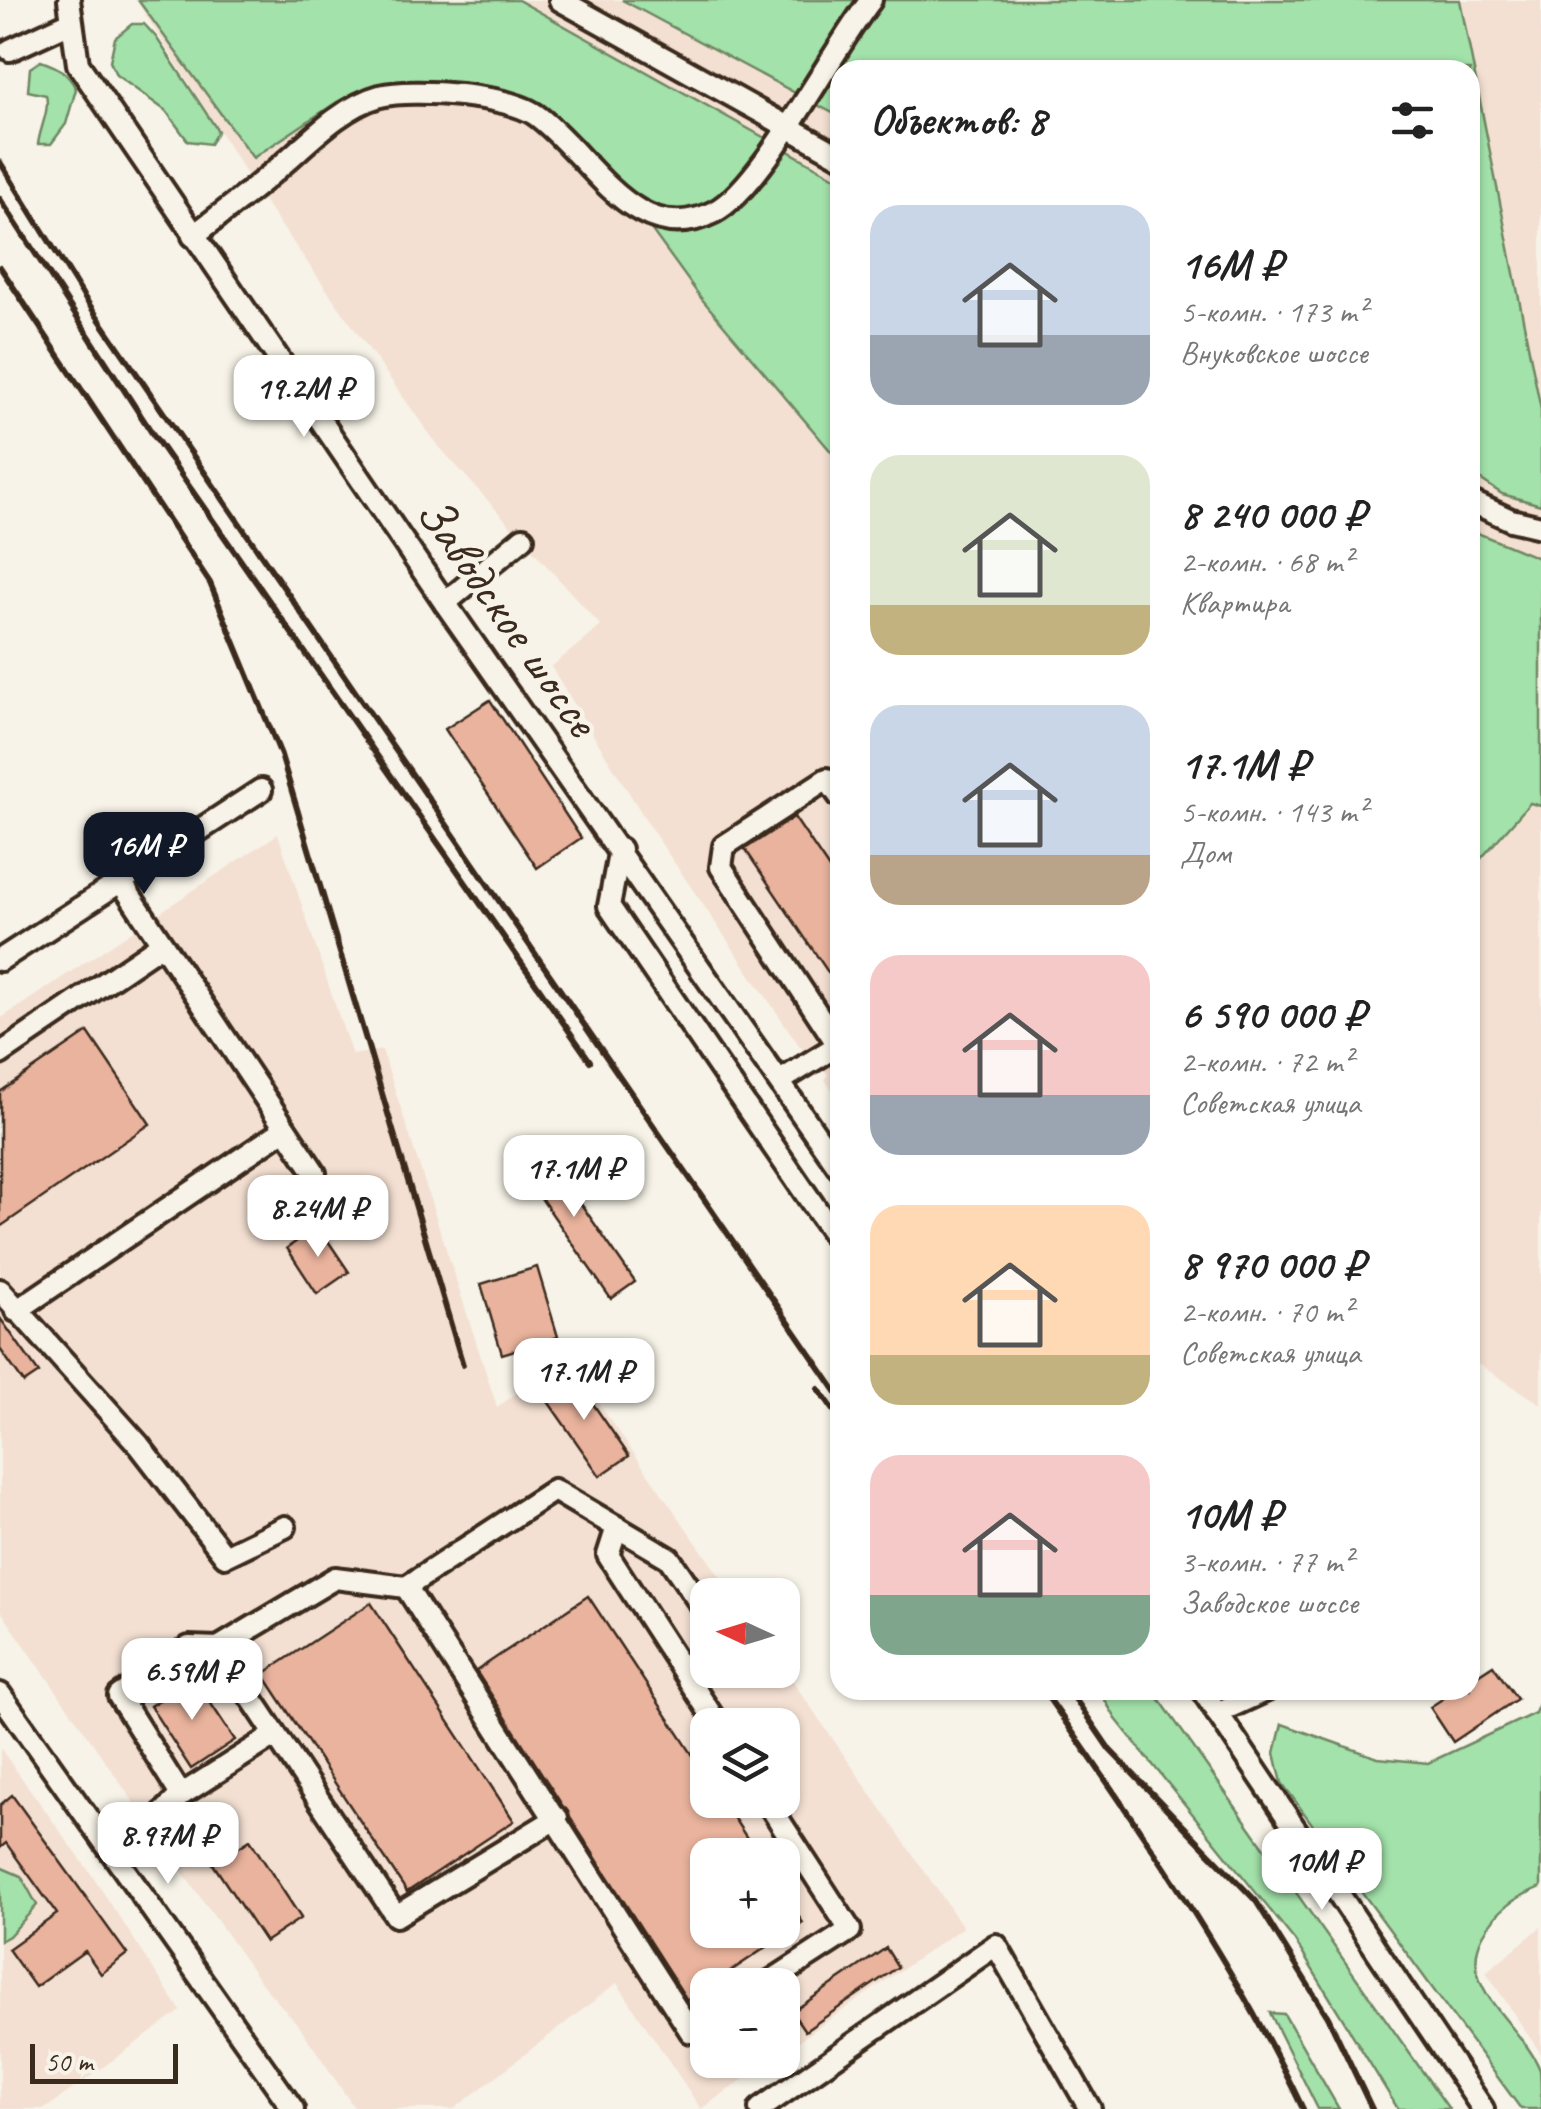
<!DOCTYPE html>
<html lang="ru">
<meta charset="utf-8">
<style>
body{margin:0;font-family:Caveat,sans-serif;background:#f2f2f2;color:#222;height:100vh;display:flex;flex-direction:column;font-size:38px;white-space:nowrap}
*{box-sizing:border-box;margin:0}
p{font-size:32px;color:#767676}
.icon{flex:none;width:55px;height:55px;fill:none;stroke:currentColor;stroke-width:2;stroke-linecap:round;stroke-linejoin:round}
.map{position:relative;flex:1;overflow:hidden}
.side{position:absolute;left:830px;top:60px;width:650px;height:1640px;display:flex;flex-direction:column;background:#fff;border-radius:30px;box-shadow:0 2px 8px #0004}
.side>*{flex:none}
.needle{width:65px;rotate:274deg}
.tools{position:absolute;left:690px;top:1578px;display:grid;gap:20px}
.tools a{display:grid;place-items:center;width:110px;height:110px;border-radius:20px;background:#fff;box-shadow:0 2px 8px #0004;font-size:50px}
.scale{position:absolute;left:30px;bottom:25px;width:148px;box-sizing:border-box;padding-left:10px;border:5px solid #3b2a1e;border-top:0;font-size:28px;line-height:35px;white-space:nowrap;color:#3b2a1e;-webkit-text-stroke:8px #f7f3e8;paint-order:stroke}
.price{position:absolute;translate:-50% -85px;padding:0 22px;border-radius:20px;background:#fff;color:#222;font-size:32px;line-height:65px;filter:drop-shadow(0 2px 5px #0008)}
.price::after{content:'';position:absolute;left:50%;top:60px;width:30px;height:22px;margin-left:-15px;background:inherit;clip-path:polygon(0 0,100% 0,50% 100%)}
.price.on{background:#111827;color:#fff}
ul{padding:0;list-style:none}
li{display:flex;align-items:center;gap:30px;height:250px;padding:0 40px}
li span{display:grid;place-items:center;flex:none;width:280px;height:200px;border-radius:30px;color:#555}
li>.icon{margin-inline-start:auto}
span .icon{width:120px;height:120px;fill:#fffc;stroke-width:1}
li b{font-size:42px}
h2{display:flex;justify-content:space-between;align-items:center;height:120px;padding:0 40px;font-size:42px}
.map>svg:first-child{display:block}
.built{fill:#f3e0d2;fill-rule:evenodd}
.green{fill:#a3e2aa;stroke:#6f8664;stroke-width:2.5}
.building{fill:#e9b39d;stroke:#3b2a1e;stroke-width:2.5}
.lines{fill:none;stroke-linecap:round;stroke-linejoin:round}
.minor-casing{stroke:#3b2a1e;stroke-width:28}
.minor{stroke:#f7f3e8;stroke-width:20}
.rail{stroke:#3b2a1e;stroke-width:6}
.labels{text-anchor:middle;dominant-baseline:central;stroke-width:9;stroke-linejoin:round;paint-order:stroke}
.street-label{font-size:50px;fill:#3b2a1e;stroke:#f7f3e8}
</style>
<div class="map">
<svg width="1541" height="2109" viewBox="0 0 1541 2109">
<rect width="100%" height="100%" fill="#f7f3e8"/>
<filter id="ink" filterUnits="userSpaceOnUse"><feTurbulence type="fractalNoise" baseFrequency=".01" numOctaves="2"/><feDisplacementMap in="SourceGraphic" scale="20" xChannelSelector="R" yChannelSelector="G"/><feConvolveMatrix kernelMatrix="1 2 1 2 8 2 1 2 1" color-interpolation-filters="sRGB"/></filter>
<g filter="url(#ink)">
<g class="built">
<polygon points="136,0 1541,0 1541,1404 1470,1359 1470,70 840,70 840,1101 825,1080 828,1075 811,1053 801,1048 654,833 551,667 601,626 435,442 263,200"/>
<path d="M278 834 352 1055 382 1050 497 1407 567 1358 733 1595H708V1670H782L783 1667 963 1927 783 2052 782 1985H708V2060H771L701 2109 617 1983 454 2109H355L300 2027 262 1984 174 1860 0 1610V1019ZM708 1725H782V1800H708ZM708 1855H782V1930H708Z"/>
<polygon points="0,1748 89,1871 181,2011 45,2109 0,2109"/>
<polygon points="1541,1927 1541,2054 1486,1972"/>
</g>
<g class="green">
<polygon points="138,0 518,0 840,180 840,462 701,298 627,196 545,112 375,92 337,102 253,158"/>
<polygon points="622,0 1460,0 1541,410 1541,505 1502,494 1470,472 1470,70 840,70 840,117"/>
<polygon points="132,24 144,24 156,37 218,131 210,144 188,141 166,111 116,75 110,61 115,38"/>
<path d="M41 61C58 67 68 72 76 89L66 124 51 144H38C40 128 50 110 46 95L28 91 30 68Z"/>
<polygon points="1470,530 1541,559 1541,806 1530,803 1470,871"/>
<polygon points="1099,1690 1153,1690 1449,2109 1398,2109 1295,1941 1116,1719"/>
<path d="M1541 1699V1887C1514 1898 1498 1909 1483 1935 1455 1988 1523 2025 1540 2070 1541 2080 1541 2098 1541 2109H1521L1282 1783 1275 1753 1282 1724 1378 1758 1428 1763 1535 1713Z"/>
<polygon points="0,1867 21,1876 37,1905 9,1936 0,1941"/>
<polygon points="1270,2013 1284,2014 1339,2109 1318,2109"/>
</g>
<g class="building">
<polygon points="490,700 581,838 537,868 445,729"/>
<polygon points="794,817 840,885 840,990 745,849"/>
<polygon points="88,1032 150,1124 0,1227 0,1092"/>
<polygon points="538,1142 635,1282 611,1299 514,1159"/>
<polygon points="318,1226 349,1272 317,1294 287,1248"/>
<polygon points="537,1267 558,1337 502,1354 481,1284"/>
<polygon points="0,1318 39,1373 24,1383 0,1349"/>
<polygon points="569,1369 629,1456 600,1476 540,1390"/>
<polygon points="588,1596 708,1778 708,1800 722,1800 758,1855 708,1855 708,1930 782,1930 782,1892 803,1923 687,2000 476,1671"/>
<polygon points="371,1603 514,1821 407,1892 263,1674"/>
<polygon points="1493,1665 1517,1699 1453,1742 1430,1707 1456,1690 1470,1690 1470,1680"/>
<polygon points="194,1678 235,1740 191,1769 150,1706"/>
<polygon points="12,1795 127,1954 101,1974 85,1951 35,1987 8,1949 57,1914 6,1843 0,1848 0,1805"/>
<polygon points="250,1840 301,1918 265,1942 213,1864"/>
<polygon points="886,1948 898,1967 805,2031 792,2012"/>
</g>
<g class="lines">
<g class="minor-casing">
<g id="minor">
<polyline points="69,0 78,64 445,603 840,1169"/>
<polyline points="560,0 840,156"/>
<polyline points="10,50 71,22"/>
<path d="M193 236C219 216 245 196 270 175 302 149 339 107 380 96 414 88 508 95 536 115 590 154 635 252 714 212 762 188 833 48 871 0"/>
<polyline points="1470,501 1511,520 1541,527"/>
<polyline points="445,603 523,538"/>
<polyline points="840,797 827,779 724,846 721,867 840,1048"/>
<polyline points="620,849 609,906 840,1244"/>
<polyline points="121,882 315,1173 294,1218"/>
<polyline points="0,960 261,790"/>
<polyline points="0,1054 162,944"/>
<polyline points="780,1081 840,1044"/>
<polyline points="0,1290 139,1445 225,1556 285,1527"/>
<polyline points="16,1311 285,1129"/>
<polyline points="617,1527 608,1555 718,1725"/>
<polyline points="406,1587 691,2032 708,2022"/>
<polyline points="218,1648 396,1916 557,1818"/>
<polyline points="1202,1690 1483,2109"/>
<polyline points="0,1694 293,2109"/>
<polyline points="1217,1713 1267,1690"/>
<polyline points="181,1795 119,1696 189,1647 218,1648 335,1578 406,1587 554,1490 669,1558 708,1615"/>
<polyline points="113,1853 150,1826 181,1795 275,1735"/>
<polyline points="765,1985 850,1930 766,1800"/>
<polyline points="760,2109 996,1945 1090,2109"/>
</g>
</g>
<use href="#minor" class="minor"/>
<g class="rail">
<polyline points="0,162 84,297 840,1397"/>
<polyline points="0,199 154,436 590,1061"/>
<polyline points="0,267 210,583 281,755 463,1365"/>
<polyline points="819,1389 840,1419"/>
<path d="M1043 1690C1137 1824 1233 1961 1303 2109"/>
<polyline points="1069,1690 1110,1750 1256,1901 1328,2017 1372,2109"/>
</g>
</g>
</g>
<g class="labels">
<g class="street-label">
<text transform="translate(508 616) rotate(55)">Заводское шоссе</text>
</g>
</g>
</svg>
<div class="tools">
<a><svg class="needle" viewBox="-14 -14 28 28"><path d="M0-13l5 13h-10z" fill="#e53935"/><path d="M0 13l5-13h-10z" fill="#767676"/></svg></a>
<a><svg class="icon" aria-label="layers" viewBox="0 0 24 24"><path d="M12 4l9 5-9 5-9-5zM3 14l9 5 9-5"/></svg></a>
<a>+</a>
<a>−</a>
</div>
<div class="scale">50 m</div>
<b class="price" style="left:304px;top:440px">19.2M ₽</b>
<b class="price on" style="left:144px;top:897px">16M ₽</b>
<b class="price" style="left:574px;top:1220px">17.1M ₽</b>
<b class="price" style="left:318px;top:1260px">8.24M ₽</b>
<b class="price" style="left:584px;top:1423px">17.1M ₽</b>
<b class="price" style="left:192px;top:1723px">6.59M ₽</b>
<b class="price" style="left:168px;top:1887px">8.97M ₽</b>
<b class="price" style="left:1322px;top:1913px">10M ₽</b>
<section class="side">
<h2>Объектов: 8<svg class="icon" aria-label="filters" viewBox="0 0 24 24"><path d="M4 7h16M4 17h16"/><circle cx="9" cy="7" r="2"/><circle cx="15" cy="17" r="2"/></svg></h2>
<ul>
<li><span style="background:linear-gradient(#c9d6e8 65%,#9aa5b1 0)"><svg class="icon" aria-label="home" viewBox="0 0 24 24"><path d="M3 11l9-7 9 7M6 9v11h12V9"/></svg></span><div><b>16M ₽</b><p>5-комн. · 173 m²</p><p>Внуковское шоссе</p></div></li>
<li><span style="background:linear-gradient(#dfe7d0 75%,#c2b280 0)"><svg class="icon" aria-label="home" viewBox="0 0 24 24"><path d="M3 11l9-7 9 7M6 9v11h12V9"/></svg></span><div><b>8 240 000 ₽</b><p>2-комн. · 68 m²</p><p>Квартира</p></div></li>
<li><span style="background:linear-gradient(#c9d6e8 75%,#b9a48a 0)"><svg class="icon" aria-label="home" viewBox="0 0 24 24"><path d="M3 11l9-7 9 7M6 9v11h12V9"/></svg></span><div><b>17.1M ₽</b><p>5-комн. · 143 m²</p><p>Дом</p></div></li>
<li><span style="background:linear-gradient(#f6c9c9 70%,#9aa5b1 0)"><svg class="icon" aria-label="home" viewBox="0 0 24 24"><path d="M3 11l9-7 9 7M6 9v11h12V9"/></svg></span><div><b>6 590 000 ₽</b><p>2-комн. · 72 m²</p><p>Советская улица</p></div></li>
<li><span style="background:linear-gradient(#ffd9b3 75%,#c2b280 0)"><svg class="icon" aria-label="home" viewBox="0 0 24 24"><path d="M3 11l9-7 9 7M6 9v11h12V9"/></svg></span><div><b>8 970 000 ₽</b><p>2-комн. · 70 m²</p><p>Советская улица</p></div></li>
<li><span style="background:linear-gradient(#f6c9c9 70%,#7fa58c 0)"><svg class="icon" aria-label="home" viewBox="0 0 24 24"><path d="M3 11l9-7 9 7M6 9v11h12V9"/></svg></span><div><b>10M ₽</b><p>3-комн. · 77 m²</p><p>Заводское шоссе</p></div></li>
</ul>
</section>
</div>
